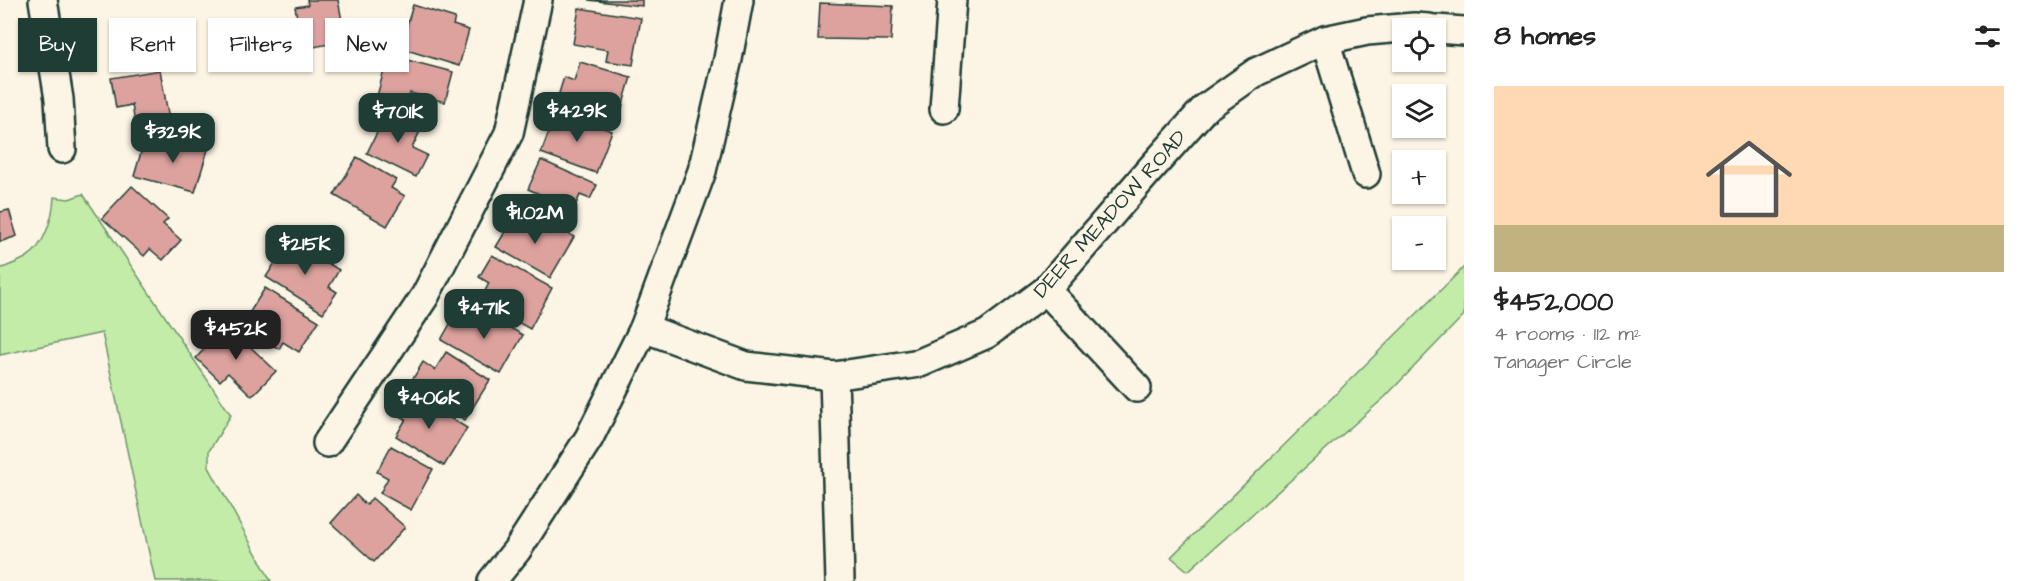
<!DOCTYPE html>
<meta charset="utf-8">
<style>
body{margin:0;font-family:"Architects Daughter",sans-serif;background:#f2f2f2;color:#222;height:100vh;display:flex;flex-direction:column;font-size:22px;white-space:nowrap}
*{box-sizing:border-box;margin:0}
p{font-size:20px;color:#767676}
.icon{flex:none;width:33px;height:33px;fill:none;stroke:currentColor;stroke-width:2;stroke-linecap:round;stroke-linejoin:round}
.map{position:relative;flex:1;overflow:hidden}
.drawer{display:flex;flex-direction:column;background:#fff;width:570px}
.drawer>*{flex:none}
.top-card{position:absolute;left:18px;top:18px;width:570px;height:54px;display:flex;gap:12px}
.tools{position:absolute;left:1392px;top:18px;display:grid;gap:12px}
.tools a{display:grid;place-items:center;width:54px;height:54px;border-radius:0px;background:#fff;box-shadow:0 2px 4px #0004;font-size:30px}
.price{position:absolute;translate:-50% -51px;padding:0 14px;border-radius:12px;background:#1f3d34;color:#fff;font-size:20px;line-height:39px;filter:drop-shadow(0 2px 3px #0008)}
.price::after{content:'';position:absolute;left:50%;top:36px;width:18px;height:14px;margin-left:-9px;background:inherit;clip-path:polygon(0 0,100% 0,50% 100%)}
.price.selected{background:#222;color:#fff}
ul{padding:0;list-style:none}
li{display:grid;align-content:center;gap:12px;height:318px;padding:0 30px}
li+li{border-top:2px solid #e0e0e0}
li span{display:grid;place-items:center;height:186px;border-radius:0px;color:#555}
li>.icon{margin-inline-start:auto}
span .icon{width:108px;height:108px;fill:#fffc;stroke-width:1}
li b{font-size:26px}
h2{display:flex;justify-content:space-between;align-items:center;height:72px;padding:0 30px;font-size:26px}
.chip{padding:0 21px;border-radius:0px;background:#fff;box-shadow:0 2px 4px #0004;font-size:21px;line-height:54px}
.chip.selected{background:#1f3d34;color:#fff}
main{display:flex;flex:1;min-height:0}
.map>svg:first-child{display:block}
.green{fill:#c2eca8;stroke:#70946e;stroke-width:1.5}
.building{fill:#dda29e;stroke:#1f3d34;stroke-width:1.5}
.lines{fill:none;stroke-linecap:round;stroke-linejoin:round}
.street-casing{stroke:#1f3d34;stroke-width:32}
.street{stroke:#fcf5e5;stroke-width:27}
.labels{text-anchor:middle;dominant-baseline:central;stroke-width:6;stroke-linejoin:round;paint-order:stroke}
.street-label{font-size:21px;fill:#1f3d34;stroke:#fcf5e5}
</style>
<main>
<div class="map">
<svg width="1464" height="581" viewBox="0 0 1464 581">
<rect width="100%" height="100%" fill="#fcf5e5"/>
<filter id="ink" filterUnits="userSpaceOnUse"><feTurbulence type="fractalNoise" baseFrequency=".0167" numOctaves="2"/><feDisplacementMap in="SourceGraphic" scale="12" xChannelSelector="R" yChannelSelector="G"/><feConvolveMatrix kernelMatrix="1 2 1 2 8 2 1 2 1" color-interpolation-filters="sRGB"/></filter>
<g filter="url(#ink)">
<g class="green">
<path d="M83 194 231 415 209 451V467L271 581H155L102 333 0 355V269C9 265 19 262 27 257 45 246 53 216 54 197L69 199Z"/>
<polygon points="1464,267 1464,315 1385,397 1188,571 1171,557"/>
</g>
<g class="building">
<polygon points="307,0 338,0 346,41 303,49 295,7 308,5"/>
<polygon points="588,0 642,0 642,6"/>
<polygon points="820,3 893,6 891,40 818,39"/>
<polygon points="413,5 455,18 453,25 469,30 459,66 400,48"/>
<polygon points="579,8 641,18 633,65 606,61 608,50 573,44"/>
<polygon points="388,55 453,72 445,102 410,93 407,108 376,100"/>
<polygon points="580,62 631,77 618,121 556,103 564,77 574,81"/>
<polygon points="160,70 169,119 135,124 132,105 116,108 111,78"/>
<polygon points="388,110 422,127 412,148 427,155 416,177 367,153"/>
<polygon points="571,116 612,131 596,173 541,153 554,118 568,123"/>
<polygon points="183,138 209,146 195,192 134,176 145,139 180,149"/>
<polygon points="357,157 396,180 391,188 405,196 387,226 334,195"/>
<polygon points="541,160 597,185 590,199 580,195 568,223 538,210 544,196 528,189"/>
<polygon points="132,186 168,219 163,224 181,240 163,260 150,249 144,256 102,218"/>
<polygon points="9,210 17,236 0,242 0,212"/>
<polygon points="515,215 545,233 551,223 574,237 550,278 496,247"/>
<polygon points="290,239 339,270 329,287 337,292 323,313 266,277"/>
<polygon points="492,255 552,288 530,329 480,301 489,283 479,277"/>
<polygon points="265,288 319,321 299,352 283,342 279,349 241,326"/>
<polygon points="474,308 523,335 501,374 441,340 454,317 466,324"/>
<polygon points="227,325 276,371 252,396 228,373 220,381 196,358"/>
<polygon points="446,352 490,380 465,420 409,385 423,362 435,370"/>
<polygon points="409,393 467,428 444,466 396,436 406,419 396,414"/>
<polygon points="391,446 433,469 411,510 380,493 388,478 377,472"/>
<polygon points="356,495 366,505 372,498 405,527 374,562 331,523"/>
</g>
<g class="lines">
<g class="street-casing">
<g id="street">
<polyline points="43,0 59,99 62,149"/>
<polyline points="1436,29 1464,31"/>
<polyline points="1325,40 1366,174"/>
<polyline points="944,109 952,0"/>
<polyline points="1046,290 1137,388"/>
<polyline points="644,328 746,366 834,376 920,363 987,334 1046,290 1147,173 1205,108 1256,72 1325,40 1367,31 1414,27 1429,28"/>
<polyline points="834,376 840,581"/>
<polyline points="327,443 425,296 509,133 538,0"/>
<polyline points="492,581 517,550 589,438 644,328 702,171 728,59 739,0"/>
</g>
</g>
<use href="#street" class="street"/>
</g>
</g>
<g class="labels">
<g class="street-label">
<text transform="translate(1110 214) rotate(-48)">DEER MEADOW ROAD</text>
</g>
</g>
</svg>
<div class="tools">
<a><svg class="icon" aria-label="locate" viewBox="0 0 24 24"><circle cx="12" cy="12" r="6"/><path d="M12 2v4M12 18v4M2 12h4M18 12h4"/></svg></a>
<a><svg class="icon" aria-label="layers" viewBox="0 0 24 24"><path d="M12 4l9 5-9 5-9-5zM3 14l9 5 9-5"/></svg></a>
<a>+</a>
<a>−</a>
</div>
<b class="price" style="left:577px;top:143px">$429K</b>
<b class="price" style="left:398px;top:144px">$701K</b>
<b class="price" style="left:173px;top:164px">$329K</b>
<b class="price" style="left:535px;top:245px">$1.02M</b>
<b class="price" style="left:305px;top:276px">$215K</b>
<b class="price" style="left:484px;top:340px">$471K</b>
<b class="price selected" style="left:236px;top:361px">$452K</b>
<b class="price" style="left:429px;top:430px">$406K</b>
<div class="top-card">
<a class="chip selected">Buy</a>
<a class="chip">Rent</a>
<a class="chip">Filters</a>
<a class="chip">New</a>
</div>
</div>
<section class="drawer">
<h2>8 homes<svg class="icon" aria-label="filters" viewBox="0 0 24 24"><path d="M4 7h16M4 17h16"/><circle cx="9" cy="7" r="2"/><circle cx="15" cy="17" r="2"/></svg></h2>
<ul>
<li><span style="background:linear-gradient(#ffd9b3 75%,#c2b280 0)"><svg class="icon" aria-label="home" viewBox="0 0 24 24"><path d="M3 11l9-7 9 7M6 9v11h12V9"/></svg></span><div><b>$452,000</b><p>4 rooms · 112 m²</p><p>Tanager Circle</p></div></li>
</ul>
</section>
</main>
